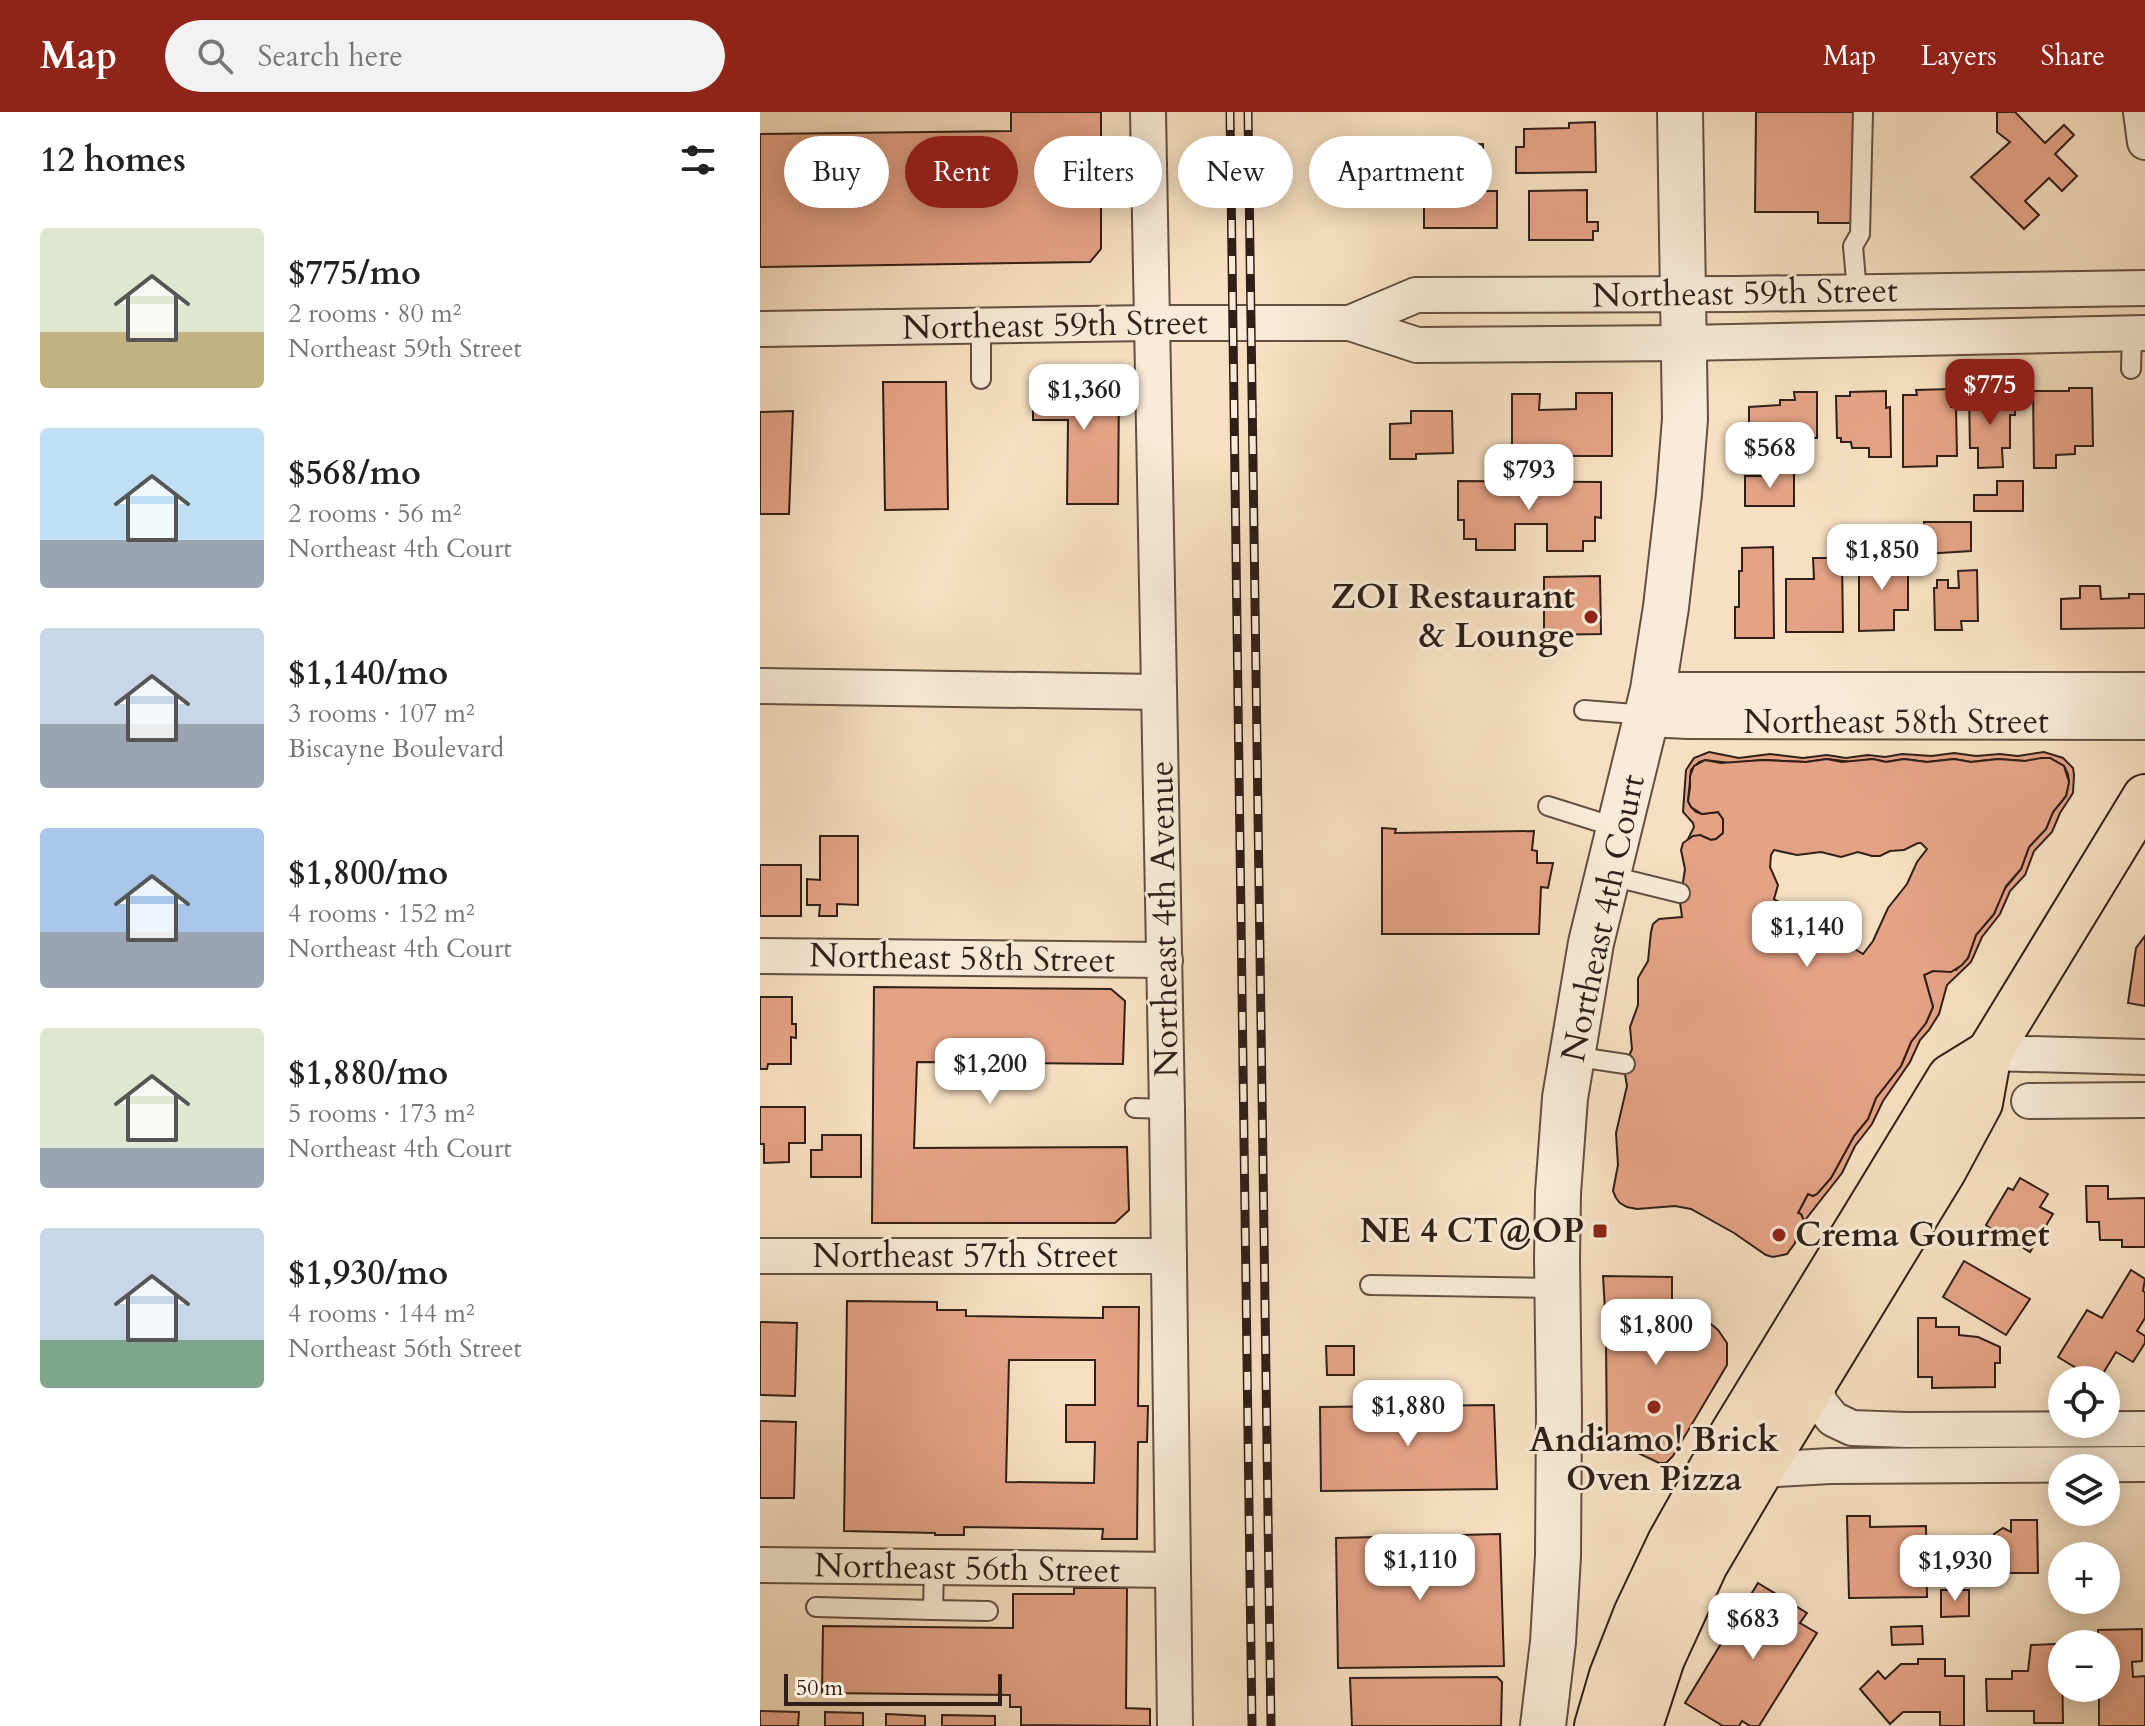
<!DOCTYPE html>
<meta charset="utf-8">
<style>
body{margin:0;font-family:Cardo,serif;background:#f2f2f2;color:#222;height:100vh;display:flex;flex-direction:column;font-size:30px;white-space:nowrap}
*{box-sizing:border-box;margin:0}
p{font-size:26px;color:#767676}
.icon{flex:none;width:44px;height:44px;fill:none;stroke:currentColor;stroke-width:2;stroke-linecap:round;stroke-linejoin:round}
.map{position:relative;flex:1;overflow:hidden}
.drawer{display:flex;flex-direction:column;background:#fff;width:760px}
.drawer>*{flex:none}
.hud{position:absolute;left:24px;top:24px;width:760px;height:72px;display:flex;gap:16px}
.fabs{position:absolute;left:1288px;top:1254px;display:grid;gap:16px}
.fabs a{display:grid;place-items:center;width:72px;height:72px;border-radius:50%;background:#fff;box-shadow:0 4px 20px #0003;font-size:40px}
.scale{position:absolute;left:24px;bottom:20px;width:218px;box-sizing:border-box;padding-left:8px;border:4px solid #301f18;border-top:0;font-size:22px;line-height:28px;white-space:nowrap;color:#301f18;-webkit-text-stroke:6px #f9ebd7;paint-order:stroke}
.price{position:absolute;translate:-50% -68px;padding:0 18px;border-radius:16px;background:#fff;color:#222;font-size:26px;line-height:52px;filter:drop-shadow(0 2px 4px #0008)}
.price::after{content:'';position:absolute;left:50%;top:48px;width:24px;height:18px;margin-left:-12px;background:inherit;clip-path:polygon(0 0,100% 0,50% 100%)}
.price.on{background:#8f2418;color:#fff}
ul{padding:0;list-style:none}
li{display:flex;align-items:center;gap:24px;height:200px;padding:0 40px}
li span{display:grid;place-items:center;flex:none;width:224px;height:160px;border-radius:8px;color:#555}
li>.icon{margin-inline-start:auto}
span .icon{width:96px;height:96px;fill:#fffc;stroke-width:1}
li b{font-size:34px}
h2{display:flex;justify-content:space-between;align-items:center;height:96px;padding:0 40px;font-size:34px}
.tag{padding:0 28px;border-radius:36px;background:#fff;box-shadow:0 4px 20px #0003;font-size:28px;line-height:72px}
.tag.on{background:#8f2418;color:#fff}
header{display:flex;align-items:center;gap:48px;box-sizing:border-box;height:112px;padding:0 40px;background:#8f2418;color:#fff}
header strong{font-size:38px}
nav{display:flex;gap:44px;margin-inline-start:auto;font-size:28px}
.search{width:560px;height:72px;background:#f2f2f2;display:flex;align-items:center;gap:20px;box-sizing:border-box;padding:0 28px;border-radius:44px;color:#767676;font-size:30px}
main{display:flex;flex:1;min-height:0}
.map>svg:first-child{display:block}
.building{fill:#e5a386;stroke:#301f18;stroke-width:2;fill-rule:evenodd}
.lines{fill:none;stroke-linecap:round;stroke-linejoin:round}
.service-casing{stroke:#624f42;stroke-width:22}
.minor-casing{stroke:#624f42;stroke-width:38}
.tertiary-casing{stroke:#624f42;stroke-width:48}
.primary-casing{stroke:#301f18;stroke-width:48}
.service{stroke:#f9ebd7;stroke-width:18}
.minor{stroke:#f9ebd7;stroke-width:34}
.tertiary{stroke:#f9ebd7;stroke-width:44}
.primary{stroke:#f6e0c1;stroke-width:44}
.rail-casing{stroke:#301f18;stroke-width:9}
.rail{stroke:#f9ebd7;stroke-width:6;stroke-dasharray:18;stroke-linecap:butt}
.tree{fill:#a19178}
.poi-dot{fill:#8f2418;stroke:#f9ebd7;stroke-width:3}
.labels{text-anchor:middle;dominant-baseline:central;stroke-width:6;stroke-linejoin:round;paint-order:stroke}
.street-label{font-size:34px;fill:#301f18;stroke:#f9ebd7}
.poi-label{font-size:34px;font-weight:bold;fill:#301f18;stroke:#f9ebd7;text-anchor:end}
</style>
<header>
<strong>Map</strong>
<div class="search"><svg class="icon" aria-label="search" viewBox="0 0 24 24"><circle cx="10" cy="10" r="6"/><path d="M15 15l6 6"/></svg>Search here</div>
<nav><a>Map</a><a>Layers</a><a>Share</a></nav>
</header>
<main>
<section class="drawer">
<h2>12 homes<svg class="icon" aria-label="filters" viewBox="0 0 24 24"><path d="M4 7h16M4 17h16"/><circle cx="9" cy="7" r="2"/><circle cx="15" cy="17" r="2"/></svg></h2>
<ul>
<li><span style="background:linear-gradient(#dfe7d0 65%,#c2b280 0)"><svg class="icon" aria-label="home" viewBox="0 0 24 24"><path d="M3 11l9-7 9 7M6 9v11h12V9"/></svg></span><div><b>$775/mo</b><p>2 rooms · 80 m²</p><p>Northeast 59th Street</p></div></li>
<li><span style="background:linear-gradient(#bfe0f5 70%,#9aa5b1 0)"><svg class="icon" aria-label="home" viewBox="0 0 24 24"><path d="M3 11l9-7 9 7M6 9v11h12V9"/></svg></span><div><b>$568/mo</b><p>2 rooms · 56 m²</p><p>Northeast 4th Court</p></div></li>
<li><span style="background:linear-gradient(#c9d6e8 60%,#9aa5b1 0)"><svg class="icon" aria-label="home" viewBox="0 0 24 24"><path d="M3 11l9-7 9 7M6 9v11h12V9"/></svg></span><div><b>$1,140/mo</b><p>3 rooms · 107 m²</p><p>Biscayne Boulevard</p></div></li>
<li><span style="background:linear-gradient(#a9c7e8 65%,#9aa5b1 0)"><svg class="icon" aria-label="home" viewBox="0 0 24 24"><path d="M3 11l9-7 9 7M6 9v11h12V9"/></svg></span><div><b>$1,800/mo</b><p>4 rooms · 152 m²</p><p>Northeast 4th Court</p></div></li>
<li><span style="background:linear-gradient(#dfe7d0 75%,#9aa5b1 0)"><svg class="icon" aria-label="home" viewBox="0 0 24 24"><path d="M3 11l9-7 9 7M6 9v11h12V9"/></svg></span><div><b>$1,880/mo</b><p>5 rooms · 173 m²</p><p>Northeast 4th Court</p></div></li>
<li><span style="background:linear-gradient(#c9d6e8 70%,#7fa58c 0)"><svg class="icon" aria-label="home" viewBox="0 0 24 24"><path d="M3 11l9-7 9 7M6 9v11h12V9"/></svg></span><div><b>$1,930/mo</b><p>4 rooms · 144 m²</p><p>Northeast 56th Street</p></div></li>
</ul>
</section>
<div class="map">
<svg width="1385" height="1614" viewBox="0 0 1385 1614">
<rect width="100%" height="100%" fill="#f6e0c1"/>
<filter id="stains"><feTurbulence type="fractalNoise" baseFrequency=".0025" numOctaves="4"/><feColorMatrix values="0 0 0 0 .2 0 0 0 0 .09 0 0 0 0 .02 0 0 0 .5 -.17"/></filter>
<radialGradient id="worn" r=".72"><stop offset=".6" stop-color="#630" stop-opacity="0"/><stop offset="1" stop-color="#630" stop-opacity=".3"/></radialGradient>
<g class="building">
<polygon points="251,0 341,0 341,137 330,150 0,155 0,22 251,19"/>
<polygon points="996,0 1093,0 1092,111 1058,111 1058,100 995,100"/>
<polygon points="1237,0 1255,0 1285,31 1304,13 1314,23 1295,42 1317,64 1302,79 1289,66 1265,89 1279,103 1264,117 1211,65 1250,30 1237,20"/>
<polygon points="835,10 836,60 756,61 756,35 764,35 764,17 809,16 809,11"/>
<polygon points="723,32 723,61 691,62 690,33"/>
<polygon points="827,78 827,110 838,110 838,119 833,119 833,128 769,128 769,79"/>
<rect x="664" y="79" width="73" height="37"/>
<polygon points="273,263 344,263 344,273 359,273 358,392 307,392 308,308 273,308"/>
<polygon points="123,270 186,270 188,397 125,398"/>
<polygon points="1309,276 1332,276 1333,334 1315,334 1315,342 1296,343 1296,356 1274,356 1273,279 1309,279"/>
<polygon points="1191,277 1191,295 1196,295 1197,344 1177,344 1177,354 1143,355 1143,283 1157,283 1156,278"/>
<polygon points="1126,279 1126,296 1130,295 1131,345 1109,345 1109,336 1092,336 1091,330 1081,330 1081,326 1077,326 1076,284 1090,284 1090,280"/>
<polygon points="1034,280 1057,280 1057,326 1042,326 1042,331 989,331 989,295 1020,293 1020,288 1035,288"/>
<polygon points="816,281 852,281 852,344 752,344 752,282 780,282 779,298 816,297"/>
<polygon points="1249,281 1250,291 1255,291 1255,303 1250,303 1250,336 1242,336 1243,355 1218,356 1218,336 1210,336 1209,282"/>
<polygon points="33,299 29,402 0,402 0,300"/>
<polygon points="651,299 692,299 693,341 656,342 656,347 630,347 630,312 651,311"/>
<polygon points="1016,357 1027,357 1027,361 1034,361 1034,394 985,394 985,364 1016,364"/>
<polygon points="698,369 841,370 841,406 835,405 835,429 823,429 823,439 787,439 787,412 755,412 755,438 716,438 716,427 704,427 704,408 698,408"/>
<polygon points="1237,369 1263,369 1263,399 1214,399 1214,383 1237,383"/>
<polygon points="1164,410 1211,410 1211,439 1164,442"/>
<polygon points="1013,435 1014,526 975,526 975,495 979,495 979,459 982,459 982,436"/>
<polygon points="1053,446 1082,446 1083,520 1026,520 1026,467 1054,467"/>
<polygon points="1099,447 1148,447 1148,498 1134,498 1134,518 1099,519"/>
<polygon points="1217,458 1218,509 1201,509 1202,518 1175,518 1174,476 1177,476 1177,468 1188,468 1188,476 1199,476 1198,459"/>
<polygon points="840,464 841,522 784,523 784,465"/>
<polygon points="1320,474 1340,474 1341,487 1369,486 1369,482 1385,482 1385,516 1301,517 1301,487 1320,486"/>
<polygon points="949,640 979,646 1010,642 1043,646 1067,643 1086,646 1108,643 1125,645 1142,642 1172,644 1194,641 1216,644 1240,642 1258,644 1284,640 1303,646 1313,656 1314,663 1313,681 1300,701 1292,720 1274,739 1265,763 1250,779 1240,802 1222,825 1211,850 1187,873 1179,902 1169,918 1160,928 1150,950 1123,989 1112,1012 1095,1034 1082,1061 1046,1107 1045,1111 1041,1102 1038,1101 1048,1082 1053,1084 1057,1082 1071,1066 1094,1024 1108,1007 1116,986 1141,954 1151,930 1166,911 1173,895 1164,863 1173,859 1196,858 1208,846 1216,823 1234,802 1242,780 1261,757 1269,735 1286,717 1293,700 1306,684 1309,670 1308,662 1304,654 1290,646 1265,649 1238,647 1211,650 1194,647 1167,650 1144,647 1126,650 1113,647 1092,650 1067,647 1046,650 1003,648 970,651 945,648 939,650 931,658 928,689 931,695 936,700 942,702 958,700 963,707 963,721 956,727 951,728 940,723 928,727 934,715 933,711 923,700 926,658 934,646"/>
<path d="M1281 646H1290L1304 654 1309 670 1306 684 1293 700 1286 717 1269 735 1261 757 1246 774 1234 802 1216 823 1208 846 1202 853 1191 860 1173 859 1164 863 1173 895 1166 911 1151 930 1141 954 1116 986 1108 1007 1094 1024 1071 1066 1057 1082 1053 1084 1048 1082 1038 1101 1041 1102 1045 1111 1043 1116 1037 1120 1035 1131 1027 1142 1013 1145 1006 1143 974 1121 931 1097 915 1094 877 1097 867 1095 860 1091 856 1086 853 1079 858 1053 856 1021 867 974 864 956 872 937 870 915 878 893V866L888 849 891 820 893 812 899 807 922 805 920 790 925 757 921 738 923 731 933 724 940 723 951 728 956 727 963 721V707L958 700 942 702 931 695 928 689 930 676V664L934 654 945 648 961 651 1003 648 1046 650 1067 647 1082 650 1113 647 1126 650 1144 647 1167 650 1194 647 1211 650 1238 647 1265 649ZM1158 731H1161L1167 737 1157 750 1147 772 1128 796 1113 829 1103 842 1014 787 1018 773 1010 755 1011 743 1014 738 1037 743 1061 740 1081 745 1098 740 1112 744H1120L1130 739 1144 738Z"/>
<polygon points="622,716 636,717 635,721 774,719 772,738 777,739 777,751 793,751 788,776 781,775 779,822 622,822"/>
<polygon points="60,724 98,724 98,793 77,792 77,804 59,804 60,793 47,793 47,767 60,768"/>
<rect x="0" y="753" width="41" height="51"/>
<polygon points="1385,824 1385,894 1368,891 1376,836"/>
<polygon points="114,875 351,877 365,889 363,952 157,950 154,1036 367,1035 369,1098 355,1111 112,1111"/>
<polygon points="0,885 32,885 32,912 36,912 36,926 31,925 31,952 8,952 7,957 0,957"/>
<polygon points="0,995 45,995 45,1031 29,1031 29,1050 4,1051 4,1032 0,1032"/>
<polygon points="62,1023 101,1023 101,1065 51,1065 51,1038 62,1038"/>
<polygon points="1260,1066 1288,1082 1280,1095 1293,1102 1270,1140 1246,1125 1244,1129 1228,1120 1230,1116 1226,1113 1248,1076 1253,1078"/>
<polygon points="1326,1074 1348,1074 1348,1087 1385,1086 1385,1135 1362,1135 1362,1128 1340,1128 1339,1110 1327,1110"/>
<polygon points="1204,1149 1270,1187 1246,1223 1183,1185"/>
<polygon points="1371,1158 1385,1167 1383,1179 1385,1180 1385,1206 1377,1219 1385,1224 1385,1231 1373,1250 1356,1240 1339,1268 1336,1268 1298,1245 1327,1198 1342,1206"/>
<polygon points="843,1164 912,1165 912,1192 944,1206 958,1218 967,1231 967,1253 913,1344 906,1351 899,1351 872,1338 847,1338 846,1227 849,1211 866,1198 845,1198"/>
<path d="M87 1189 177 1190V1198H206V1204L343 1206V1195H379L378 1294H388L387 1330H378L377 1427H342L343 1417 204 1415V1423H175V1421L84 1419ZM249 1248H335V1293H306V1330H335L334 1371 246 1370Z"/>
<polygon points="1158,1206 1176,1206 1176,1215 1199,1215 1199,1223 1218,1225 1240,1235 1240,1251 1235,1251 1235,1275 1172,1276 1172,1265 1158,1265"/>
<polygon points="0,1210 37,1211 35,1284 0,1283"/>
<polygon points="566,1234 594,1234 594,1263 567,1263"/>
<polygon points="734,1293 737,1377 561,1379 560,1295"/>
<polygon points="0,1309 36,1310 34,1386 0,1386"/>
<polygon points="1087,1404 1110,1404 1110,1415 1166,1414 1167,1485 1089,1486"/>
<polygon points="1251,1408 1277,1408 1278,1461 1225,1461 1225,1473 1204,1473 1204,1433 1235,1433 1233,1426 1234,1422 1243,1416 1251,1420"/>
<polygon points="740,1422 744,1554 578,1556 576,1426"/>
<polygon points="998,1471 1047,1501 1040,1511 1057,1521 999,1614 990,1614 982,1609 979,1614 963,1614 925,1591"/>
<polygon points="314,1476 367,1476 366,1596 390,1597 390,1614 261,1613 261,1595 250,1595 250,1583 62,1581 63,1514 253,1516 253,1482 314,1482"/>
<polygon points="1181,1478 1209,1478 1209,1504 1181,1505"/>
<polygon points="1162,1514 1163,1532 1132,1533 1131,1515"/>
<polygon points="1382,1517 1382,1549 1372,1550 1373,1565 1385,1564 1385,1614 1339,1614 1339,1576 1346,1576 1346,1532 1338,1532 1338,1518"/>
<polygon points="1295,1532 1295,1549 1302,1549 1303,1611 1274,1611 1274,1599 1227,1599 1226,1567 1252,1567 1252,1559 1268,1559 1271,1533"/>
<polygon points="1158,1547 1185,1547 1185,1564 1204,1564 1204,1614 1180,1614 1180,1600 1143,1600 1130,1612 1100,1577 1118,1559 1125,1567 1141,1552 1158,1552"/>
<polygon points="737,1565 742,1570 741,1614 592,1614 590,1566"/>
<polygon points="0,1599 39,1600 38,1614 0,1614"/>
<polygon points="65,1600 103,1601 103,1614 65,1614"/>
<polygon points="126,1602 165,1604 165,1614 126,1614"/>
<polygon points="182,1603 235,1604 235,1614 182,1614"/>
</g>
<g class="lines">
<g class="service-casing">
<g id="service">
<polyline points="1097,180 1093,134 1100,122 1103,1"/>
<polyline points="221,214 221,267"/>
<polyline points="1371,257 1372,221"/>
<polyline points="824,598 887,603"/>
<polyline points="788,694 858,716"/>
<polyline points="847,763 920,781"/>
<polyline points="812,944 865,952"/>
<polyline points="375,996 407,997"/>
<polyline points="610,1173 797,1176"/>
<polyline points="174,1455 173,1498 228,1499"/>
<polyline points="56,1495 173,1498"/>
</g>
</g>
<g class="minor-casing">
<g id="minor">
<polyline points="388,0 407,997 415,1614"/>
<polyline points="1381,0 1385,30"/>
<polyline points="590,211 656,183 977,182 1385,176"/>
<polyline points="0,217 392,211 590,211 657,233 924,231 1385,221"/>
<polyline points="0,574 399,580"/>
<polyline points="893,578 1385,578"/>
<polyline points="887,607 928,609 1385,610"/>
<polyline points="0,844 405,848"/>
<polyline points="1229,941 1385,945"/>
<polyline points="1269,989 1385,988"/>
<polyline points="0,1144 409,1144"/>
<polyline points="1054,1270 1060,1291 1073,1307 1092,1316 1147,1318 1385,1317"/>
<polyline points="1001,1358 1070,1354 1385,1352"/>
<polyline points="0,1453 413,1458"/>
</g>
</g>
<g class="tertiary-casing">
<polyline id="tertiary" points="783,1614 793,1530 798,1444 799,1300 797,1147 798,1081 805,986 831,831 893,578 906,495 919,382 925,307 920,0"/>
</g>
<g class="primary-casing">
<g id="primary">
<polyline points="837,1614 852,1563 876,1502 910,1430 951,1357 1190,965 1229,941"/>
<polyline points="880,1614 902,1547 945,1453 1001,1358 1184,1058 1220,991 1229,941 1385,685"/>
</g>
</g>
<use href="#service" class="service"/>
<use href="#minor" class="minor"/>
<use href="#tertiary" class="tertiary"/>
<use href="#primary" class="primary"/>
<g class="rail-casing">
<g id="rail">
<polyline points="470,0 492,1614"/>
<polyline points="488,0 511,1614"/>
</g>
</g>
<use href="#rail" class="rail"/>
</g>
<circle class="tree" cx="658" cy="38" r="11"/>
<g class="poi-dot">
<circle cx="831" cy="505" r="8"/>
<rect x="832" y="1111" width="16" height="16" rx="4"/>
<circle cx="1019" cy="1123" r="8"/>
<circle cx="894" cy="1295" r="8"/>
</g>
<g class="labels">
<g class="street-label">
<text transform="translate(985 181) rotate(-1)">Northeast 59th Street</text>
<text transform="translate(295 213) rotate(-1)">Northeast 59th Street</text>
<text x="1136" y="610">Northeast 58th Street</text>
<text transform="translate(843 806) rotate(-78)">Northeast 4th Court</text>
<text transform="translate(404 807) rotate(-91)">Northeast 4th Avenue</text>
<text transform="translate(202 846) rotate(1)">Northeast 58th Street</text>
<text x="205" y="1144">Northeast 57th Street</text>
<text transform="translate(207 1456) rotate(1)">Northeast 56th Street</text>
</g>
<g class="poi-label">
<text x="815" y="485">ZOI Restaurant<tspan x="815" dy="39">&amp; Lounge</tspan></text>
<text x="824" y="1119">NE 4 CT@OP</text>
<text x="1035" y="1123" text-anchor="start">Crema Gourmet</text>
<text x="894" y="1328" text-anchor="middle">Andiamo! Brick<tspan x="894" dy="39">Oven Pizza</tspan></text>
</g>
</g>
<rect width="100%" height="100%" filter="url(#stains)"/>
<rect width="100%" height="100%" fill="url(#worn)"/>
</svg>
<div class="fabs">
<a><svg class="icon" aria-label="locate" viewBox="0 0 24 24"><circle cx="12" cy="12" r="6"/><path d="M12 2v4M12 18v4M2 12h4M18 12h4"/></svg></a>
<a><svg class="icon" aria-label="layers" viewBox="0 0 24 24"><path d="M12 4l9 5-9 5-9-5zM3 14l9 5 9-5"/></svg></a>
<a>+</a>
<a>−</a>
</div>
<div class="scale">50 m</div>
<b class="price on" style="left:1230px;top:315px">$775</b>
<b class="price" style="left:324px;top:320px">$1,360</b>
<b class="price" style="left:1010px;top:378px">$568</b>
<b class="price" style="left:769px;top:400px">$793</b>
<b class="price" style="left:1122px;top:480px">$1,850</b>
<b class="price" style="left:1047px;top:857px">$1,140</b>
<b class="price" style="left:230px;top:994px">$1,200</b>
<b class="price" style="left:896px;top:1255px">$1,800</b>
<b class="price" style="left:648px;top:1336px">$1,880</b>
<b class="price" style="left:660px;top:1490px">$1,110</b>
<b class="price" style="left:1195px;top:1491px">$1,930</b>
<b class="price" style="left:993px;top:1549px">$683</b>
<div class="hud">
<a class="tag">Buy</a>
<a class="tag on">Rent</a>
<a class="tag">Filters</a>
<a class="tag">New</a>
<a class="tag">Apartment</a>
</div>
</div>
</main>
